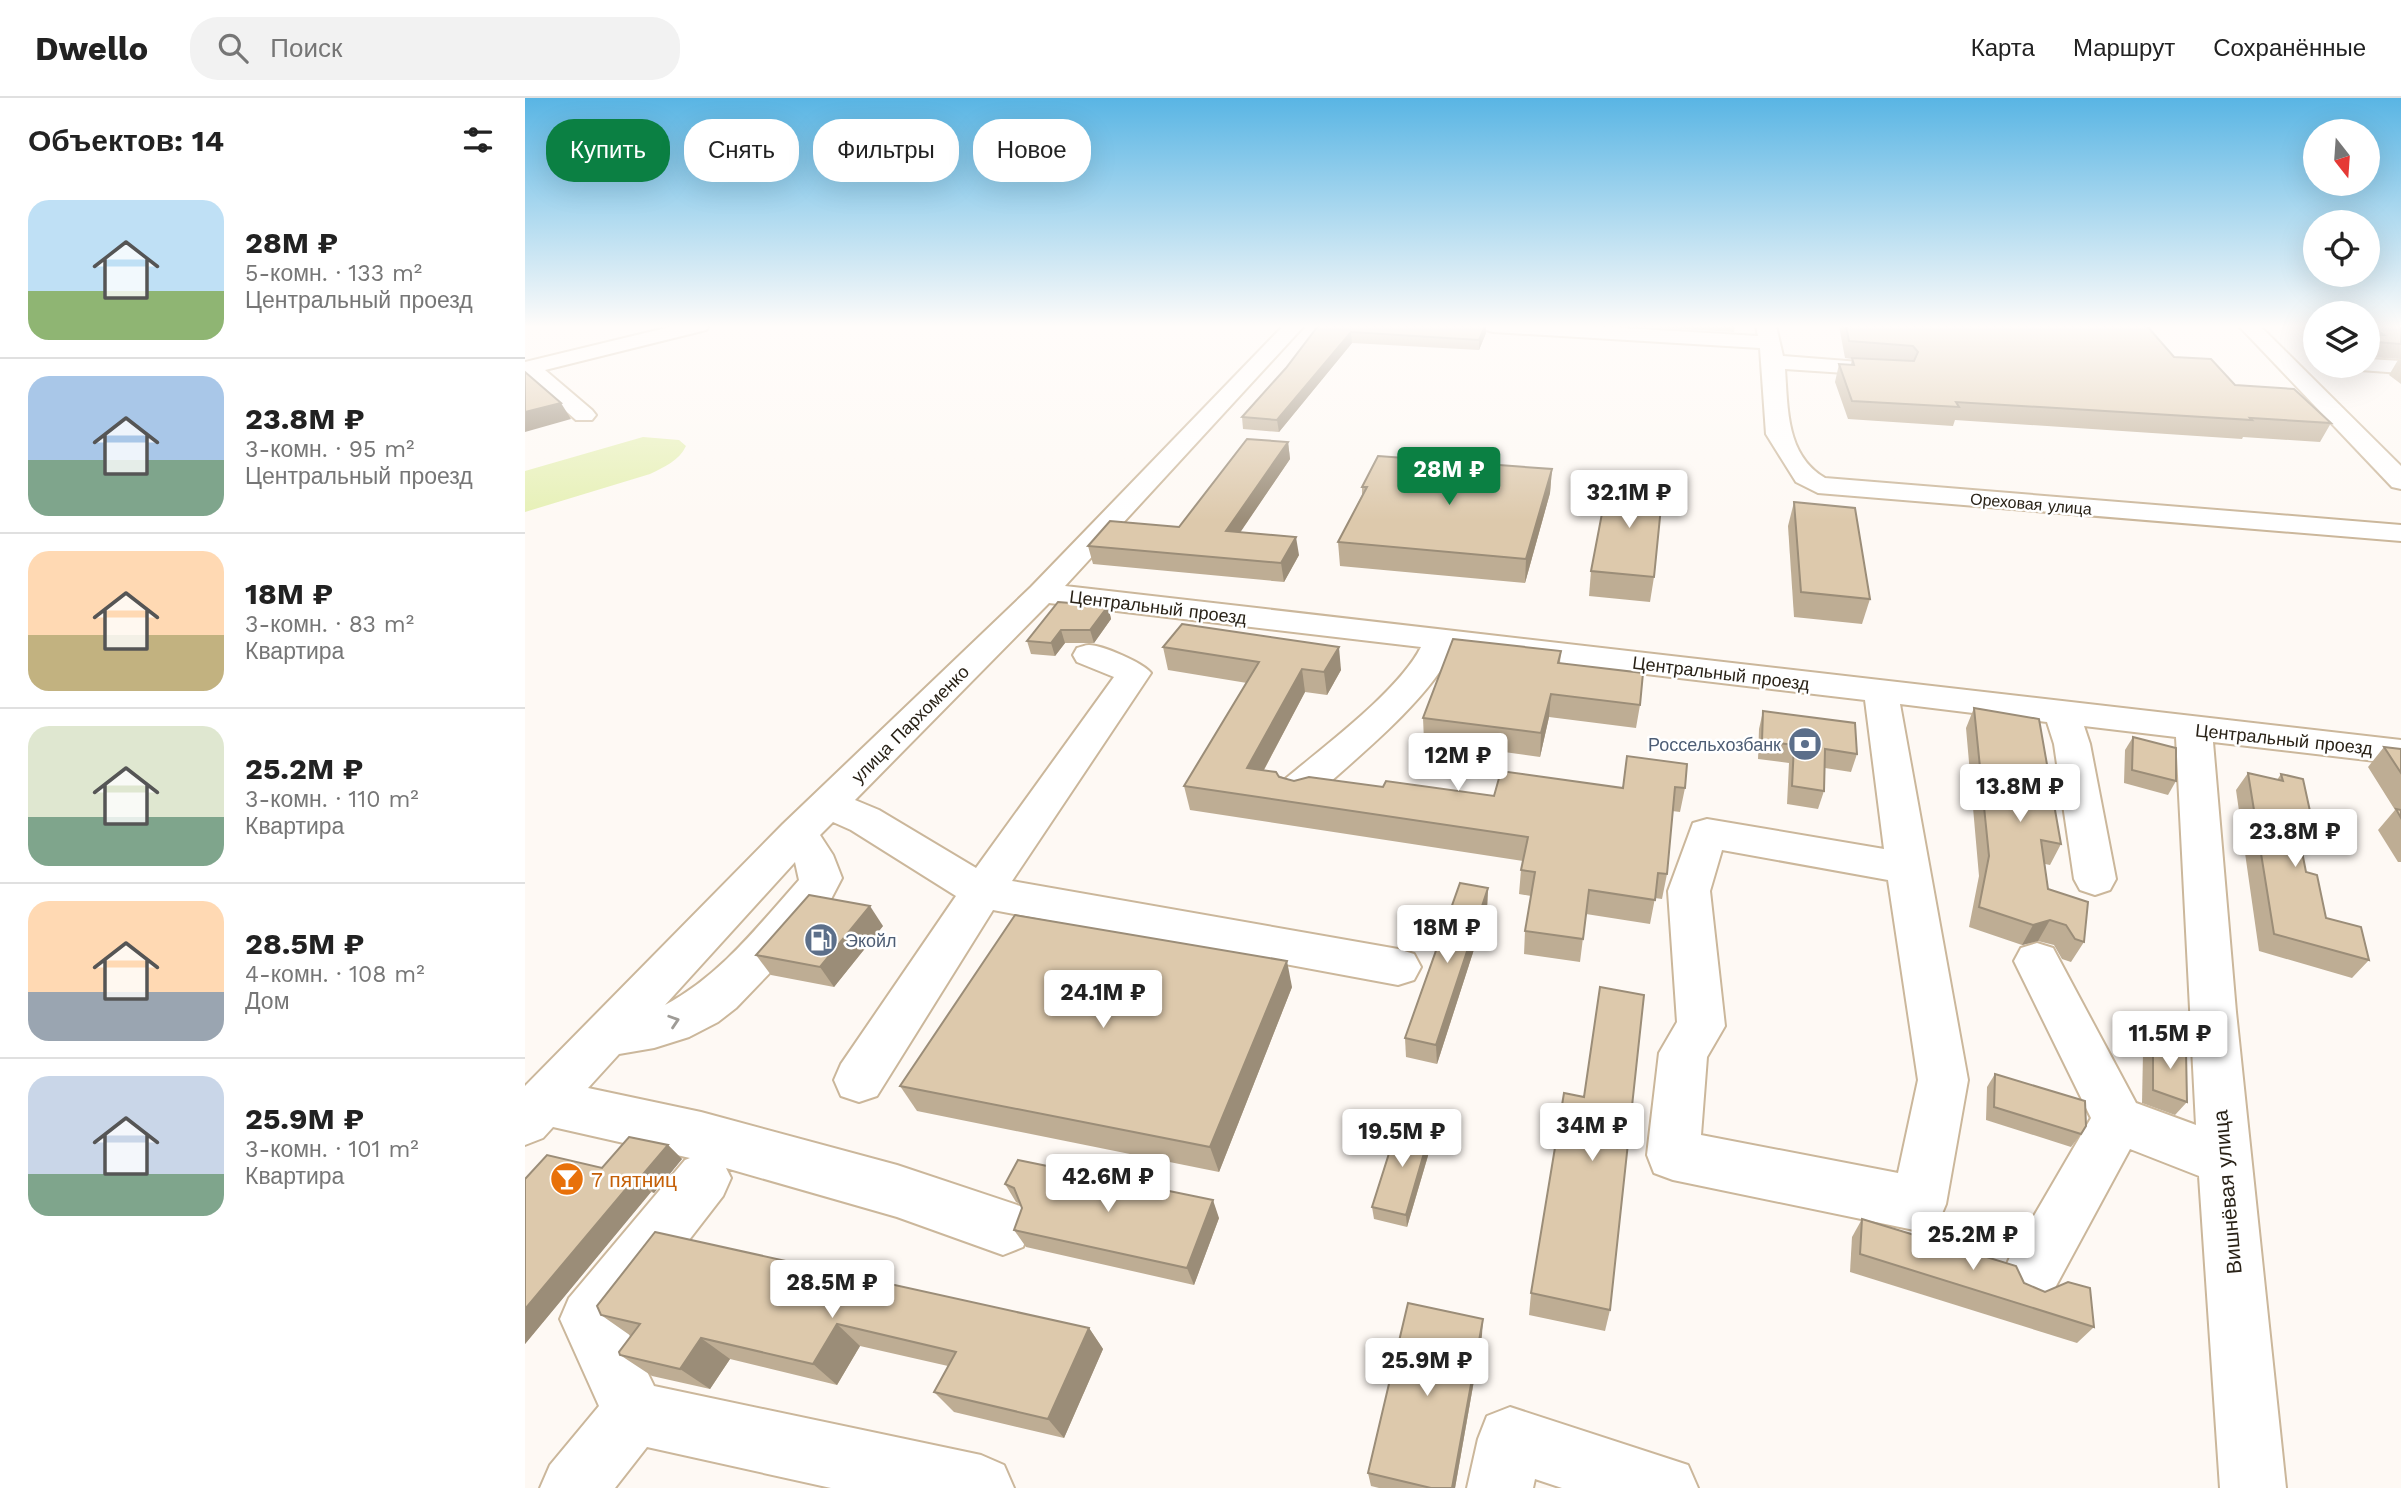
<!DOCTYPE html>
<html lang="ru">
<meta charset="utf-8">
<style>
body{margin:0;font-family:"Work Sans",sans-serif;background:#f2f2f2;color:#222;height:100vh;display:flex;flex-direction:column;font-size:26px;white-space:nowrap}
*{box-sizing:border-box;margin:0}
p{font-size:23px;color:#767676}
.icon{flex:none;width:38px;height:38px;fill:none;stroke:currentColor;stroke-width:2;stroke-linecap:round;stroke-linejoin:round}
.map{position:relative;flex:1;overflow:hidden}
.sheet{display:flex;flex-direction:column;background:#fff;width:525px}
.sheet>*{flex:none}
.hud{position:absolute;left:21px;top:21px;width:665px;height:63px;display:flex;gap:14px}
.needle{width:46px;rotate:163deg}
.buttons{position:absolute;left:1778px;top:21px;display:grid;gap:14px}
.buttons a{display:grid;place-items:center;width:77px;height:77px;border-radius:50%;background:#fff;box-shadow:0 7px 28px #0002;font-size:35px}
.price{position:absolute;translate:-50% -60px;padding:0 16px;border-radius:7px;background:#fff;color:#222;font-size:23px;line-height:46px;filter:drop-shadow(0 2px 4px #0008)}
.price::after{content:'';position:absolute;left:50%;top:42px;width:21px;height:16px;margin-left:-10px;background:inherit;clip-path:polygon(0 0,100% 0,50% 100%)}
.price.current{background:#0b8043;color:#fff}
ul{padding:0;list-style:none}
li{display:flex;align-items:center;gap:21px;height:175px;padding:0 28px}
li+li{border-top:2px solid #e0e0e0}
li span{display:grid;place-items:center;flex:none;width:196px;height:140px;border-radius:21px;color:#555}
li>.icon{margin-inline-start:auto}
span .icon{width:84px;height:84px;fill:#fffc;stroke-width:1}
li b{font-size:30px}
h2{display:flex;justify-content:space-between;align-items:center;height:84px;padding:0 28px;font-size:30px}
.chip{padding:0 24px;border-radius:28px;background:#fff;box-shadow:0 7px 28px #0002;font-size:24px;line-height:63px}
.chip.current{background:#0b8043;color:#fff}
header{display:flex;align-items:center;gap:42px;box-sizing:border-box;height:98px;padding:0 35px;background:#fff;border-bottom:2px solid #e0e0e0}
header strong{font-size:33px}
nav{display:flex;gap:38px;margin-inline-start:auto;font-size:24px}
.search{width:490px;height:63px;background:#f2f2f2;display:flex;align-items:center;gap:18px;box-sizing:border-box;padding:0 24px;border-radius:28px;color:#767676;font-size:26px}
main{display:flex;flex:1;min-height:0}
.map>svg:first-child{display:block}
.green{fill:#e6f0b5}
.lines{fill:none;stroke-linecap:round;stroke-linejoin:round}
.minor-casing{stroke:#cbb79b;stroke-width:4}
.minor{fill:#fff;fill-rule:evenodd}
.wall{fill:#bead94}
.shaded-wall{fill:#9b8d78}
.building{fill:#ddc9ac;stroke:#9b8d78;stroke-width:2}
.oneway{stroke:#9f9c97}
.labels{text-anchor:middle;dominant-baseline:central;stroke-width:5;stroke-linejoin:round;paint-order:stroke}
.far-street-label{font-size:16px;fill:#292217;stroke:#fff}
.street-label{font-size:18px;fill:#292217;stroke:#fff}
.service-label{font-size:18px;fill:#4e5e75;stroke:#fff;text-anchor:end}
.near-food-label{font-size:21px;fill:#c56008;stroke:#fff;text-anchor:start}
.near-street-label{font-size:21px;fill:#292217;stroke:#fff}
</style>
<header>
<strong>Dwello</strong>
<div class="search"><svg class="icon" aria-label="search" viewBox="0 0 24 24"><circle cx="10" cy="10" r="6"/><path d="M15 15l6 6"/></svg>Поиск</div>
<nav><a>Карта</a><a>Маршрут</a><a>Сохранённые</a></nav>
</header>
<main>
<section class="sheet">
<h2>Объектов: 14<svg class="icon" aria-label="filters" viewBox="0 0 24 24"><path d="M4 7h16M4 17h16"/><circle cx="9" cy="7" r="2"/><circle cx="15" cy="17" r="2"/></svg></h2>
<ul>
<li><span style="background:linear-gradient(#bfe0f5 65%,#8fb573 0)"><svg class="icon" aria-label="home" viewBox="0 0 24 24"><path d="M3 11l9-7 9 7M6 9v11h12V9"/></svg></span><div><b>28M ₽</b><p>5-комн. · 133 m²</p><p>Центральный проезд</p></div></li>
<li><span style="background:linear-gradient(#a9c7e8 60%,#7fa58c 0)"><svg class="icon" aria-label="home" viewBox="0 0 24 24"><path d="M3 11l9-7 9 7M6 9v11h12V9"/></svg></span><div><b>23.8M ₽</b><p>3-комн. · 95 m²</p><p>Центральный проезд</p></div></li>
<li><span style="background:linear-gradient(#ffd9b3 60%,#c2b280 0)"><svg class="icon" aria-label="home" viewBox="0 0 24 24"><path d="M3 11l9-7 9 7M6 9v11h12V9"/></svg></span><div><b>18M ₽</b><p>3-комн. · 83 m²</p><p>Квартира</p></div></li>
<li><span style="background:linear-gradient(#dfe7d0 65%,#7fa58c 0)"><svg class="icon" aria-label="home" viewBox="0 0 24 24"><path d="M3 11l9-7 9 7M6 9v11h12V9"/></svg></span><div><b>25.2M ₽</b><p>3-комн. · 110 m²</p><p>Квартира</p></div></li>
<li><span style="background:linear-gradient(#ffd9b3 65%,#9aa5b1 0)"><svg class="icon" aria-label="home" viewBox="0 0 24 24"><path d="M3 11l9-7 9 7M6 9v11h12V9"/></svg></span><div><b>28.5M ₽</b><p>4-комн. · 108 m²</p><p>Дом</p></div></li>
<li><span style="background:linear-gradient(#c9d6e8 70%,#7fa58c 0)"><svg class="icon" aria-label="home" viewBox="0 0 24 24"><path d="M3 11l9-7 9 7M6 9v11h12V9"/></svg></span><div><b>25.9M ₽</b><p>3-комн. · 101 m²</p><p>Квартира</p></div></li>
</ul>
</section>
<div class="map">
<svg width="1876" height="1390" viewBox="0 0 1876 1390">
<rect width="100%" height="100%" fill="#fef9f4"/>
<path class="green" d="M118 339 154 342 161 348C154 363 139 369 125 376L0 414V373Z"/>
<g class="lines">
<g class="minor-casing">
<g id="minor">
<polygon points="149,228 184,228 181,232 20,272 67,312 71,317 67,322 51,322 0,277 0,264"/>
<path d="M758 228H779L540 488 1876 642V666L1688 644 1711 914 1761 1390H1695L1674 1078 1605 1051 1525 1199 1505 1208 1485 1199 1476 1179 1485 1159 1566 1020 1489 863 1496 850 1512 845 1528 850 1611 1005 1671 1027 1651 639 1559 628 1565 646 1591 781 1585 792 1570 797 1555 792 1549 781 1529 646 1522 624 1375 606 1443 982 1421 1106 1413 1125 1394 1133 1148 1082 1129 1075 1122 1057 1134 955 1152 924 1143 793 1168 725 1182 721 1359 751 1340 602 927 553C903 603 829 662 787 700L773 704 759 700 754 691 759 682C798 649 874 593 896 549L524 505 330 702 354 712 451 770 589 579 552 564 548 557 552 550C556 549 560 547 564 547 577 547 619 565 626 575L487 783 873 851 889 856 896 869 889 882 873 887 468 812 352 998 334 1004 316 998 309 982 316 966 431 798 326 732 308 724 295 737 308 757 317 780 305 803 261 858 211 910 193 924 164 939 129 950 94 956 63 990 176 1014 372 1067 498 1109 506 1129 498 1149 478 1157 372 1119 201 1070 206 1080 198 1098 99 1226 129 1288 456 1357 479 1367 489 1390H306L122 1349 90 1390H15L25 1367 74 1308 35 1221 44 1200 160 1062 165 1060 28 1029 18 1040 0 1047V988L258 726 506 489ZM1197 752 1363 782 1393 982 1373 1075 1176 1037 1182 959 1200 928 1185 793ZM270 764 274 782C233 828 196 877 140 907Z"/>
<path d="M958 228H1066L1233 238 1231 228H1251L1258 258 1373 267 1376 272 1373 277 1365 278 1260 271C1263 312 1261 357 1300 380L1876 427V443L1293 395 1271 384 1241 336 1235 250 968 234 961 232Z"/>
<polygon points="1714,228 1735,228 1876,368 1876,391 1867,389"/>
<polygon points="1843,261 1876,263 1876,275 1835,272 1833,268 1843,268"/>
<polygon points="985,1309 1163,1367 1173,1390 1037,1390 1010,1381 1008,1390 942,1390 953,1341 962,1318"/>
</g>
</g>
<use href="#minor" class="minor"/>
</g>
<g class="wall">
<polygon points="793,228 961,228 961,235 954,252 827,245 754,334 718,331 717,319 761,270"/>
<polygon points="1107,228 1210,228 1209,234"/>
<polygon points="1314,228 1622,228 1649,259 1710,287 1806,325 1795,344 1718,339 1717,341 1430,322 1428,328 1323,321 1310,284 1314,266 1326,266 1327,261 1320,260"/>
<polygon points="1843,228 1876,228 1876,261 1843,259"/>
<polygon points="1873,262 1876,262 1876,286 1864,277"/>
<polygon points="763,344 765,361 715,434 774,457 759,484 568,466 563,448 654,429"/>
<polygon points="1027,371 1025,395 1000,485 815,468 813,444 837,397 837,389"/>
<polygon points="1269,404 1345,501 1337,526 1269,519 1263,428"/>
<polygon points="1066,473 1129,479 1125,504 1064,498"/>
<polygon points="583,508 586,521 569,545 540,545 530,558 506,556 502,543"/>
<polygon points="638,549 816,572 802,597 780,594 739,672 769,683 969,698 1098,690 1102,658 1160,690 1155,714 1147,713 1142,776 1137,801 1130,800 1125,826 1061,816 1055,864 999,856 1000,833 1006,798 994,796 996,772 998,763 665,712 659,688 722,585 643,572"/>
<polygon points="1036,553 1035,565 1115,607 1111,630 1024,619 1015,659 899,643 898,620"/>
<polygon points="1449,610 1536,746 1525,767 1520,766 1523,791 1559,844 1546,864 1537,861 1529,847 1513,843 1497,847 1444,829 1454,778 1441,630"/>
<polygon points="1238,613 1332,656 1326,674 1300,670 1299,693 1293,711 1262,706 1264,665 1233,661 1234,631"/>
<polygon points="1608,639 1651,683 1643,697 1599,685 1600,652"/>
<polygon points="1859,649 1876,651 1876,764 1873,764 1853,732 1870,712 1843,669"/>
<polygon points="1723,675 1752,682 1756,676 1788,727 1775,743 1781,774 1801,820 1844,862 1827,880 1734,853 1711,692"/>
<polygon points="963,790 962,811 912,966 881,959 880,940"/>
<polygon points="358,828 309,889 246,877 231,857"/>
<polygon points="767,889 694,1074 392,1013 375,988"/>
<polygon points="1628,942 1662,1004 1650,1017 1617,1005 1618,955"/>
<polygon points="1470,976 1556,1036 1546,1049 1461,1022 1462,989"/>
<polygon points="907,1044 882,1129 849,1121 847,1109"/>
<polygon points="143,1047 157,1061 129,1095 126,1094 0,1246 0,1081 77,1070"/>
<polygon points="480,1086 694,1120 669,1187 501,1149 489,1132 497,1110 495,1106 491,1104"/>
<polygon points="1337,1121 1499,1185 1569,1229 1552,1245 1325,1174 1327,1139"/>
<polygon points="1006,1195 1085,1212 1080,1233 1004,1217"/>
<polygon points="76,1217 564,1230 578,1251 539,1340 429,1314 409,1294 423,1268 335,1248 312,1287 205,1261 185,1291 127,1278 95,1257 106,1238"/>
<polygon points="957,1237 930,1390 854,1390 846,1388 843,1375"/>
</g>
<g class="shaded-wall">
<polygon points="960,228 961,228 961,235 954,252 954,242"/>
<polygon points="826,234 827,245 754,334 752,322"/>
<polygon points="36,305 46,321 0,334 0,314"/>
<polygon points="763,344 765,361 704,451 701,433"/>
<polygon points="1027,371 1025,395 1000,485 1001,461"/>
<polygon points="771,439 774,457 759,484 756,465"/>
<polygon points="583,508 586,521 569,545 565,532"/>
<polygon points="536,532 540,545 530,558 526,545"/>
<polygon points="814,549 816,572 802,597 799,574"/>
<polygon points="777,571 780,594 727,694 722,670"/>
<polygon points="1026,596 1024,619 1015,659 1016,635"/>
<polygon points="963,790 962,811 912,966 911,947"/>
<polygon points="345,808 358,828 309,889 295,869"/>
<polygon points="1525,822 1513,843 1497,847 1508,827"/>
<polygon points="762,863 767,889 694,1074 685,1049"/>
<polygon points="906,1031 907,1044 882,1129 881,1117"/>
<polygon points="143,1047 157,1061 129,1095 114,1081"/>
<polygon points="110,1080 126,1094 0,1246 0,1211"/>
<polygon points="688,1102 694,1120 669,1187 662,1170"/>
<polygon points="958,1221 957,1237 930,1390 927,1390"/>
<polygon points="312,1226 335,1248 312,1287 288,1266"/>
<polygon points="564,1230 578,1251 539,1340 523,1321"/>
<polygon points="176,1240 205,1261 185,1291 155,1271"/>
</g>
<g class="building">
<polygon points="793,228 960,228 954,242 826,234 752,322 717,319 761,270"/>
<polygon points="1321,228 1622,228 1649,259 1686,261 1710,287 1769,291 1806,325 1725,320 1727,322 1431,304 1434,309 1327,303 1314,266 1329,267 1327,260 1389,263 1393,254 1388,248 1324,243"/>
<polygon points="1846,228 1876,228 1876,246 1851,244 1843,238 1843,237 1859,237"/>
<polygon points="0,274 36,305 0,314"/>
<polygon points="722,341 763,344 701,433 771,439 756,465 563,448 585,423 654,429"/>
<polygon points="853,358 1027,371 1001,461 813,444 842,389 837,389"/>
<polygon points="1083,384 1138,389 1129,479 1066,473"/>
<polygon points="1269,404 1330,410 1345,501 1276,494"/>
<polygon points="533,504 583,508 565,532 536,532 526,545 502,543"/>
<polygon points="657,526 814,549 799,574 777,571 722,670 751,674 754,679 769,683 784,679 858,689 861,683 969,698 976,673 1098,690 1102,658 1162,666 1160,690 1150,689 1142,776 1133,775 1130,802 1064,792 1058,841 1000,833 1010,774 996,772 1003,739 659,688 734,564 638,549"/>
<polygon points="928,541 1036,553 1033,565 1118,575 1115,607 1026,596 1016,635 898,620"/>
<polygon points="1449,610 1514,621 1536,746 1516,742 1523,791 1563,804 1559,844 1550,841 1541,827 1525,822 1508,827 1454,809 1464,758"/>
<polygon points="1238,613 1330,625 1332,656 1300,651 1299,693 1267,688 1269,647 1237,643"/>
<polygon points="1608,639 1651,650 1651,683 1607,672"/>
<polygon points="1859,649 1876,651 1876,675"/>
<polygon points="1723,675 1758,683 1756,676 1778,681 1788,727 1771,723 1781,774 1792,777 1801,820 1836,829 1844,862 1749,836"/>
<polygon points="1871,711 1876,712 1876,720"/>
<polygon points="935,785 963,790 911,947 880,940"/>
<polygon points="284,797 345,808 295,869 231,857"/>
<polygon points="490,817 762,863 685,1049 375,988"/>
<polygon points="1075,889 1119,897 1085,1212 1006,1195 1039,995 1059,999"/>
<polygon points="1628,942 1661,953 1662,1004 1628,992"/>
<polygon points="1470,976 1560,1003 1561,1028 1556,1036 1469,1009"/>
<polygon points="874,1024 906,1031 881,1117 847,1109"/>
<polygon points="104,1039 143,1047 114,1081 110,1080 0,1211 0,1081 22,1057 77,1070"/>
<polygon points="493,1062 688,1102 662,1170 489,1132 497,1110 489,1090 480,1086"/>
<polygon points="1337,1121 1491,1168 1499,1185 1520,1194 1543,1184 1565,1190 1569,1229 1335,1156"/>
<polygon points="130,1134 564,1230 523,1321 409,1294 431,1254 312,1226 288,1266 176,1240 155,1271 95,1257 94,1254 115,1226 76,1217 72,1208"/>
<polygon points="883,1205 958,1221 927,1390 906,1390 843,1375"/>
</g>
<defs><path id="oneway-chevron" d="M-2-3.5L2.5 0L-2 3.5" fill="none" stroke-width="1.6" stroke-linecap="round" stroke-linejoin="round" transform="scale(1.75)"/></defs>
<use class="oneway" href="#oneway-chevron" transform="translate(149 923) rotate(-18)"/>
<linearGradient id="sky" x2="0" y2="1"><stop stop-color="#59b5e4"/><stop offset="0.54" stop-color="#fffcfa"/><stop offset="1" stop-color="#fffcfa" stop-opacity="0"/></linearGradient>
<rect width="1876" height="423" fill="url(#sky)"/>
<defs>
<g id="bank-disc" transform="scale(1.75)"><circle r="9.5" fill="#5c6f8a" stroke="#fff"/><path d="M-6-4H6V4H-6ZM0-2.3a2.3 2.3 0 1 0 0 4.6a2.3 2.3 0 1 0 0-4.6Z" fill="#fff"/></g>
<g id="fuel-disc" transform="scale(1.75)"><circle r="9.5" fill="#5c6f8a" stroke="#fff"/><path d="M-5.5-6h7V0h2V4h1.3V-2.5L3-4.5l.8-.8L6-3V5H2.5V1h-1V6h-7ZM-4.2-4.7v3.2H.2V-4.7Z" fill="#fff"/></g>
<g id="bar-disc" transform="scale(1.75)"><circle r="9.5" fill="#e8710a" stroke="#fff"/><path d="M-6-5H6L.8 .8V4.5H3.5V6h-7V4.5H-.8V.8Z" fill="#fff"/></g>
</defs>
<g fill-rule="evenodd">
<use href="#bank-disc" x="1280" y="646"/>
<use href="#fuel-disc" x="296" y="842"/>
<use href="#bar-disc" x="42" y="1081"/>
</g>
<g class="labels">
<g class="far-street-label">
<text transform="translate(1506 406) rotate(5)">Ореховая улица</text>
</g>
<g class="street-label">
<text transform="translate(633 509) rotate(7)">Центральный проезд</text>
<text transform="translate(1196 575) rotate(7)">Центральный проезд</text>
<text transform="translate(385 626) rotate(-45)">улица Пархоменко</text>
<text transform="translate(1759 641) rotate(6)">Центральный проезд</text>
</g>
<g class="service-label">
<text x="1256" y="646">Россельхозбанк</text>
<text x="320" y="842" text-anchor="start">Экойл</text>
</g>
<g class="near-food-label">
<text x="66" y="1081">7 пятниц</text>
</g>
<g class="near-street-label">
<text transform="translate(1702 1094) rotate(-95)">Вишнёвая улица</text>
</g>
</g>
</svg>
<div class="buttons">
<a><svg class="needle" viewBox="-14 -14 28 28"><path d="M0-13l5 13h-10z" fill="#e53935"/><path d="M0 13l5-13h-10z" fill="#767676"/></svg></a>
<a><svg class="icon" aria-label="locate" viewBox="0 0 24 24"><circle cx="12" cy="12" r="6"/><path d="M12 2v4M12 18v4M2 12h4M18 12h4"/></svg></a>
<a><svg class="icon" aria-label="layers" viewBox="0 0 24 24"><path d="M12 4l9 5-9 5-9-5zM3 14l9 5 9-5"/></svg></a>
</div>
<b class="price current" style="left:924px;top:409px">28M ₽</b>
<b class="price" style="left:1104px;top:432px">32.1M ₽</b>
<b class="price" style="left:933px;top:695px">12M ₽</b>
<b class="price" style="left:1495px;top:726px">13.8M ₽</b>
<b class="price" style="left:1770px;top:771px">23.8M ₽</b>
<b class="price" style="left:922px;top:867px">18M ₽</b>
<b class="price" style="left:578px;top:932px">24.1M ₽</b>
<b class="price" style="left:1645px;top:973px">11.5M ₽</b>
<b class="price" style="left:1067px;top:1065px">34M ₽</b>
<b class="price" style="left:877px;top:1071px">19.5M ₽</b>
<b class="price" style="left:583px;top:1116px">42.6M ₽</b>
<b class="price" style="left:1448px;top:1174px">25.2M ₽</b>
<b class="price" style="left:307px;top:1222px">28.5M ₽</b>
<b class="price" style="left:902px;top:1300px">25.9M ₽</b>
<div class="hud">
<a class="chip current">Купить</a>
<a class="chip">Снять</a>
<a class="chip">Фильтры</a>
<a class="chip">Новое</a>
</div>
</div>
</main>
